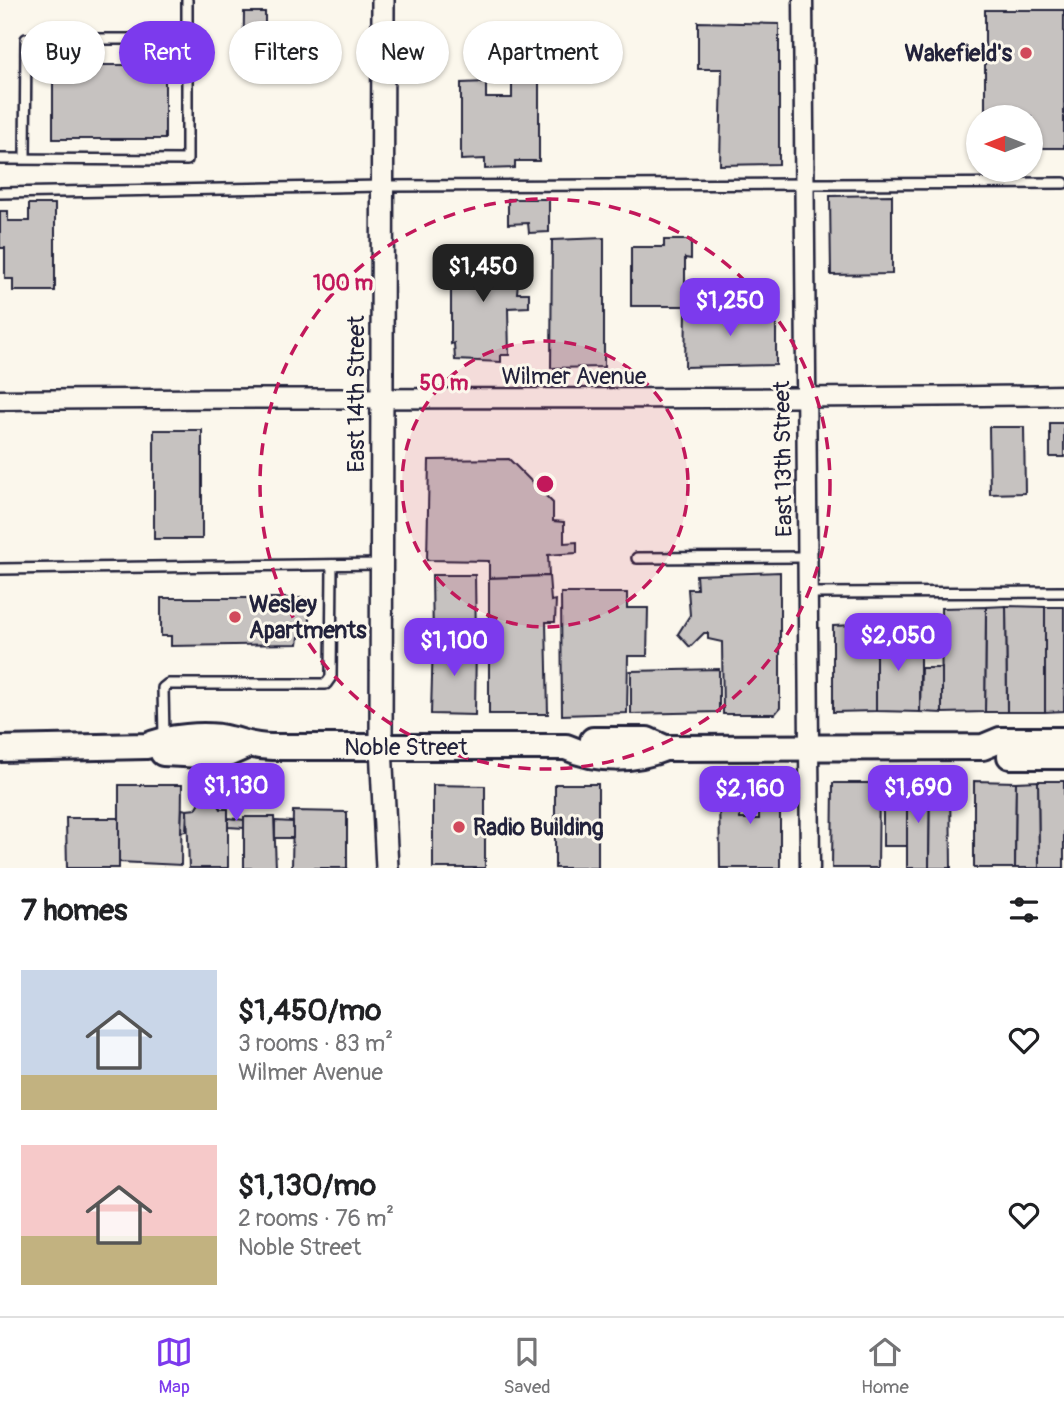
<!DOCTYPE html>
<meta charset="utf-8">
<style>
body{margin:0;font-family:Pangolin,sans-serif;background:#f2f2f2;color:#202124;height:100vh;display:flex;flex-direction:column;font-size:26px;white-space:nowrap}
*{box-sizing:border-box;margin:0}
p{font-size:23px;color:#757577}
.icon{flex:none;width:38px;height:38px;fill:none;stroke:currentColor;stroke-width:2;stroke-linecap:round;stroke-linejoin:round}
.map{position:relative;height:868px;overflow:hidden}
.sheet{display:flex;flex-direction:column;background:#fff;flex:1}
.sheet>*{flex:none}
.top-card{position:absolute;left:21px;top:21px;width:700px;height:63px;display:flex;gap:14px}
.needle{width:46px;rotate:270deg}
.controls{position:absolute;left:966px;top:105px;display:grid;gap:14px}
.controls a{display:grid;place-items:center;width:77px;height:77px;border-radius:50%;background:#fff;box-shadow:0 2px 5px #0004;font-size:35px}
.price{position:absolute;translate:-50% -60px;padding:0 16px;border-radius:14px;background:#7c3aed;color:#fff;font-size:23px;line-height:46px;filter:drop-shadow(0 2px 4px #0008)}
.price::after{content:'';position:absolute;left:50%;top:42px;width:21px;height:16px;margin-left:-10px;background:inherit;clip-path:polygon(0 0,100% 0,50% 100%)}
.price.active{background:#222;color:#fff}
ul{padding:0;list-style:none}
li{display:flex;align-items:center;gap:21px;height:175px;padding:0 21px}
li span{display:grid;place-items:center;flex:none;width:196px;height:140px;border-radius:0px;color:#555}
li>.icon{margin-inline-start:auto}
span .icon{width:84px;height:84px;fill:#fffc;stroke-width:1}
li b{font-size:30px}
h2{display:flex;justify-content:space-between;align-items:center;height:84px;padding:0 21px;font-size:30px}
.chip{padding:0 24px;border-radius:32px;background:#fff;box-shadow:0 2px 5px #0004;font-size:24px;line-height:63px}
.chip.active{background:#7c3aed;color:#fff}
.dock{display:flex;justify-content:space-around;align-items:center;height:98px;border-top:2px solid #e0e0e0;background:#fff;font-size:19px;color:#757577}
.dock a{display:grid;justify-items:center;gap:4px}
.dock .active{color:#7c3aed}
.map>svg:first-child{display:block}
.building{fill:#c6c2c0;stroke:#22223b;stroke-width:2;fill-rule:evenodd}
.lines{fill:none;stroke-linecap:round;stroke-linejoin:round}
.service-casing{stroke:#22223b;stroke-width:14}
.minor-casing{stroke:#22223b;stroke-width:23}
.tertiary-casing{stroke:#22223b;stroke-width:26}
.secondary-casing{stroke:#22223b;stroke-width:30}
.service{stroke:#fbf7ec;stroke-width:9}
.minor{stroke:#fbf7ec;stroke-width:18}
.tertiary{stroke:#fbf7ec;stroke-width:21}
.secondary{stroke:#fbf7ec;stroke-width:24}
.ring{fill:none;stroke:#c2185b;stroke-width:3.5;stroke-dasharray:12 9}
.poi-dot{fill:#d1495b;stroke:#fbf7ec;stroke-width:2.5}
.labels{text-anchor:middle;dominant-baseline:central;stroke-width:6;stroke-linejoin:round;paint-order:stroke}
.poi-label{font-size:23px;font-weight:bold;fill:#22223b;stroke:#fbf7ec;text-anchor:start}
.street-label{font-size:23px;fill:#22223b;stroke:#fbf7ec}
.centre{fill:#c2185b;stroke:#fbf7ec;stroke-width:3.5}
.ring-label{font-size:21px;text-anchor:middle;font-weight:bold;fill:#c2185b;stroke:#fbf7ec;stroke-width:6;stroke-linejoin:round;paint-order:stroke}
</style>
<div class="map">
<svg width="1064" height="868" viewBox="0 0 1064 868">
<rect width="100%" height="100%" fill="#fbf7ec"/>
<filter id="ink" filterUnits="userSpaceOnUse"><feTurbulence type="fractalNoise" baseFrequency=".0143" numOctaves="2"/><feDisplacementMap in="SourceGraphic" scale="14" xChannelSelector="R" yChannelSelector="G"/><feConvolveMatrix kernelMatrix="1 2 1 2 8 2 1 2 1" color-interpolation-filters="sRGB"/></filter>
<g filter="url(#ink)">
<g class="building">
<polygon points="985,10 1064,10 1064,148 1031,148 1031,117 985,117"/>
<polygon points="244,12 265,12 265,73 243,73"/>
<polygon points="698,22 779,24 779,164 720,165 722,69 698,69"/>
<rect x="53" y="65" width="112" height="74"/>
<polygon points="512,81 539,81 539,161 515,161 515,168 485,169 485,159 461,160 461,83 486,82 486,98 512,98"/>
<polygon points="892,195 892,274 831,275 830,196"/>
<polygon points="508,199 549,199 549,232 529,233 528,223 508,224"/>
<polygon points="29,204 55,204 55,291 13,291 13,279 5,279 5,248 0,248 0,211 8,211 8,221 29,221"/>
<polygon points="604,238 604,367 551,368 552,240"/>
<polygon points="664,240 691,240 691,259 685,258 685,306 631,306 631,247 664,247"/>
<polygon points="510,246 511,270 505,270 506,282 518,282 517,293 529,293 529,307 508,308 509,355 501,355 501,362 455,360 454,343 451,344 451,268 461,268 460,248"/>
<polygon points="686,309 776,309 776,365 685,367"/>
<rect x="1050" y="423" width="14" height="34"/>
<polygon points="989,427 1024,427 1025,493 990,494"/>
<rect x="154" y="430" width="48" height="109"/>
<polygon points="509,459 553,503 553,521 564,522 564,543 577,542 577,553 548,555 549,576 489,578 489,561 427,560 429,460"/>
<polygon points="780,572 780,708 775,714 723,714 722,642 708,639 708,633 704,633 690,647 678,634 690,615 688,589 697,589 696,575"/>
<polygon points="432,575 475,575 476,641 433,640"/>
<polygon points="549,576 551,601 556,600 555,622 546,622 548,714 489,714 489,578"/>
<polygon points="561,593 627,593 627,608 648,608 647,656 628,656 627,713 562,715"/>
<polygon points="161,598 309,598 309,636 299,637 298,644 171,646 171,636 161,636"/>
<polygon points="1006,606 1045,607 1045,712 1007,712"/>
<polygon points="1006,606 1007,712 985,712 986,607"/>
<polygon points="986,607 985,712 942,713 941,608"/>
<polygon points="1045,607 1064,607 1064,711 1045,712"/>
<polygon points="876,624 876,711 833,712 833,626"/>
<polygon points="920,633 920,712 876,711 876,634"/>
<polygon points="433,640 476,641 475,715 431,714"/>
<polygon points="921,668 942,668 942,713 920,712"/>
<polygon points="719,669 719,712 631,714 631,671"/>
<polygon points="974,781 1016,782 1015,868 974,868"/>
<polygon points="1038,781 1064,781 1064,868 1039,868"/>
<polygon points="1038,781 1039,868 1015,868 1016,782"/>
<polygon points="883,782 907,783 907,846 883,846"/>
<path d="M780 783V868H720L719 784ZM740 801H759V819H740Z"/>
<polygon points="833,783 879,783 878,868 832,868"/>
<polygon points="907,783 930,783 929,868 907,868"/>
<polygon points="930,783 950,783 951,868 929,868"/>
<rect x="555" y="784" width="43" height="84"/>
<polygon points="119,785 182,785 181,865 119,862"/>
<polygon points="433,785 485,786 485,868 433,868"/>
<polygon points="203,797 214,797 221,809 228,809 228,868 189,868 187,810 196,809"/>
<polygon points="182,809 187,810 186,831 181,832"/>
<polygon points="293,811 347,812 347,868 292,868"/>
<polygon points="244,817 274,817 276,868 244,868"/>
<polygon points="66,818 119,818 119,868 67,868"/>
<polygon points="228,818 244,820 244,828 228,827"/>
<polygon points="275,821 293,822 293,838 275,838"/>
</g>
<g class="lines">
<g class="service-casing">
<g id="service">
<polyline points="25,158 26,39 187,39"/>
<polyline points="0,159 187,160 187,0"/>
<polyline points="0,193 382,186 1064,183"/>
<polyline points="637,558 808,557"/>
<polyline points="0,569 382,564"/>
<polyline points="809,593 1064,592"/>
<polyline points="164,737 163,688 168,684 326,684 331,677 332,565"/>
</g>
</g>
<g class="minor-casing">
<g id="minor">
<polyline points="803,0 810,868"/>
<path d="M0 400C355 396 709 401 1064 395"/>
</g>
</g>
<g class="tertiary-casing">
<polyline id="tertiary" points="383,0 381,746 387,868"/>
</g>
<g class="secondary-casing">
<g id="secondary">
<polyline points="593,740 647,740 665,748 983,747 1000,740 1064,740"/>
<path d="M0 749 147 746C166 737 207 733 229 739 247 743 252 747 272 747H566C597 761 634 761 665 748"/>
<polyline points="163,753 223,756 246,746"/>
<polyline points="1010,756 1064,756"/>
</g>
</g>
<use href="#service" class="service"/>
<use href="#minor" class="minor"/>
<use href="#tertiary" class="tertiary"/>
<use href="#secondary" class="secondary"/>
</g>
</g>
<circle cx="545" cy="484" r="143" fill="#c2185b" fill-opacity=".12"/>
<g class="ring">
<circle cx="545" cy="484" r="143"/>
<circle cx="545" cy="484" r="285"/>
</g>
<g class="poi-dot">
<circle cx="1026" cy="53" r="7"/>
<circle cx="235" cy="617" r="7"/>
<circle cx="459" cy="827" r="7"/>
</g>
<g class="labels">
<g class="poi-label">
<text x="1012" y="53" text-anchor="end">Wakefield's</text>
<text x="249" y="604">Wesley<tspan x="249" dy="26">Apartments</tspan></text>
<text x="473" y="827">Radio Building</text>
</g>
<g class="street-label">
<text x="574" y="376">Wilmer Avenue</text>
<text transform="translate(356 394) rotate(-90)">East 14th Street</text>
<text transform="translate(783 459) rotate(-91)">East 13th Street</text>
<text x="406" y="747">Noble Street</text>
</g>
</g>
<circle cx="545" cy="484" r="10" class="centre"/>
<g class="ring-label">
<text x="343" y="290">100 m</text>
<text x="444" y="390">50 m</text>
</g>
</svg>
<div class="controls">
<a><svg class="needle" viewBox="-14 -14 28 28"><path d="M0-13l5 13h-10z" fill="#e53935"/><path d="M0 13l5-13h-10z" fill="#757577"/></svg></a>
</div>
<b class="price active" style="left:483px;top:304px">$1,450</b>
<b class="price" style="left:730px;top:338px">$1,250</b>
<b class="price" style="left:898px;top:673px">$2,050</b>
<b class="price" style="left:454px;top:678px">$1,100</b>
<b class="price" style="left:236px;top:823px">$1,130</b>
<b class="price" style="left:918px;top:825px">$1,690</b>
<b class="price" style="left:750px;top:826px">$2,160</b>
<div class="top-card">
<a class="chip">Buy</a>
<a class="chip active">Rent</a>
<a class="chip">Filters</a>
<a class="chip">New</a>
<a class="chip">Apartment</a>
</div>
</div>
<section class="sheet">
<h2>7 homes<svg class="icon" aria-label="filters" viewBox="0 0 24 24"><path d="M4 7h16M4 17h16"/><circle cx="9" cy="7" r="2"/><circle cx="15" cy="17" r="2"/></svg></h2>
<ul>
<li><span style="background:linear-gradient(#c9d6e8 75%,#c2b280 0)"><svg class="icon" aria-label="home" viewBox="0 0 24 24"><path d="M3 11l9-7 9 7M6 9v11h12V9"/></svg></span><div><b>$1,450/mo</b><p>3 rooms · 83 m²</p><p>Wilmer Avenue</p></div><svg class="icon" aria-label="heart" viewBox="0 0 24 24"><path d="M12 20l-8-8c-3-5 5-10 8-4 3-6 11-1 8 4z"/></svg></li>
<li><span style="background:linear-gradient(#f6c9c9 65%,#c2b280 0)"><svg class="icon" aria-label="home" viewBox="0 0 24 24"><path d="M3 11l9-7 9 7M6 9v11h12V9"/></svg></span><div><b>$1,130/mo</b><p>2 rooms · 76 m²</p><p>Noble Street</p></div><svg class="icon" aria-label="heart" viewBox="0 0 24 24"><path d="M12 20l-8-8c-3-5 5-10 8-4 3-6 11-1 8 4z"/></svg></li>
</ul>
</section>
<nav class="dock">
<a class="active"><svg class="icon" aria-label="map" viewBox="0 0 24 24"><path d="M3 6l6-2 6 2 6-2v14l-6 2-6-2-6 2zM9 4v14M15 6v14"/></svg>Map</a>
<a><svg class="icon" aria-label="saved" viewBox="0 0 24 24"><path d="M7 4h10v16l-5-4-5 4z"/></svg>Saved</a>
<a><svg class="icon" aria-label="home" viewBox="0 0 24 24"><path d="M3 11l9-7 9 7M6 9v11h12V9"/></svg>Home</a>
</nav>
